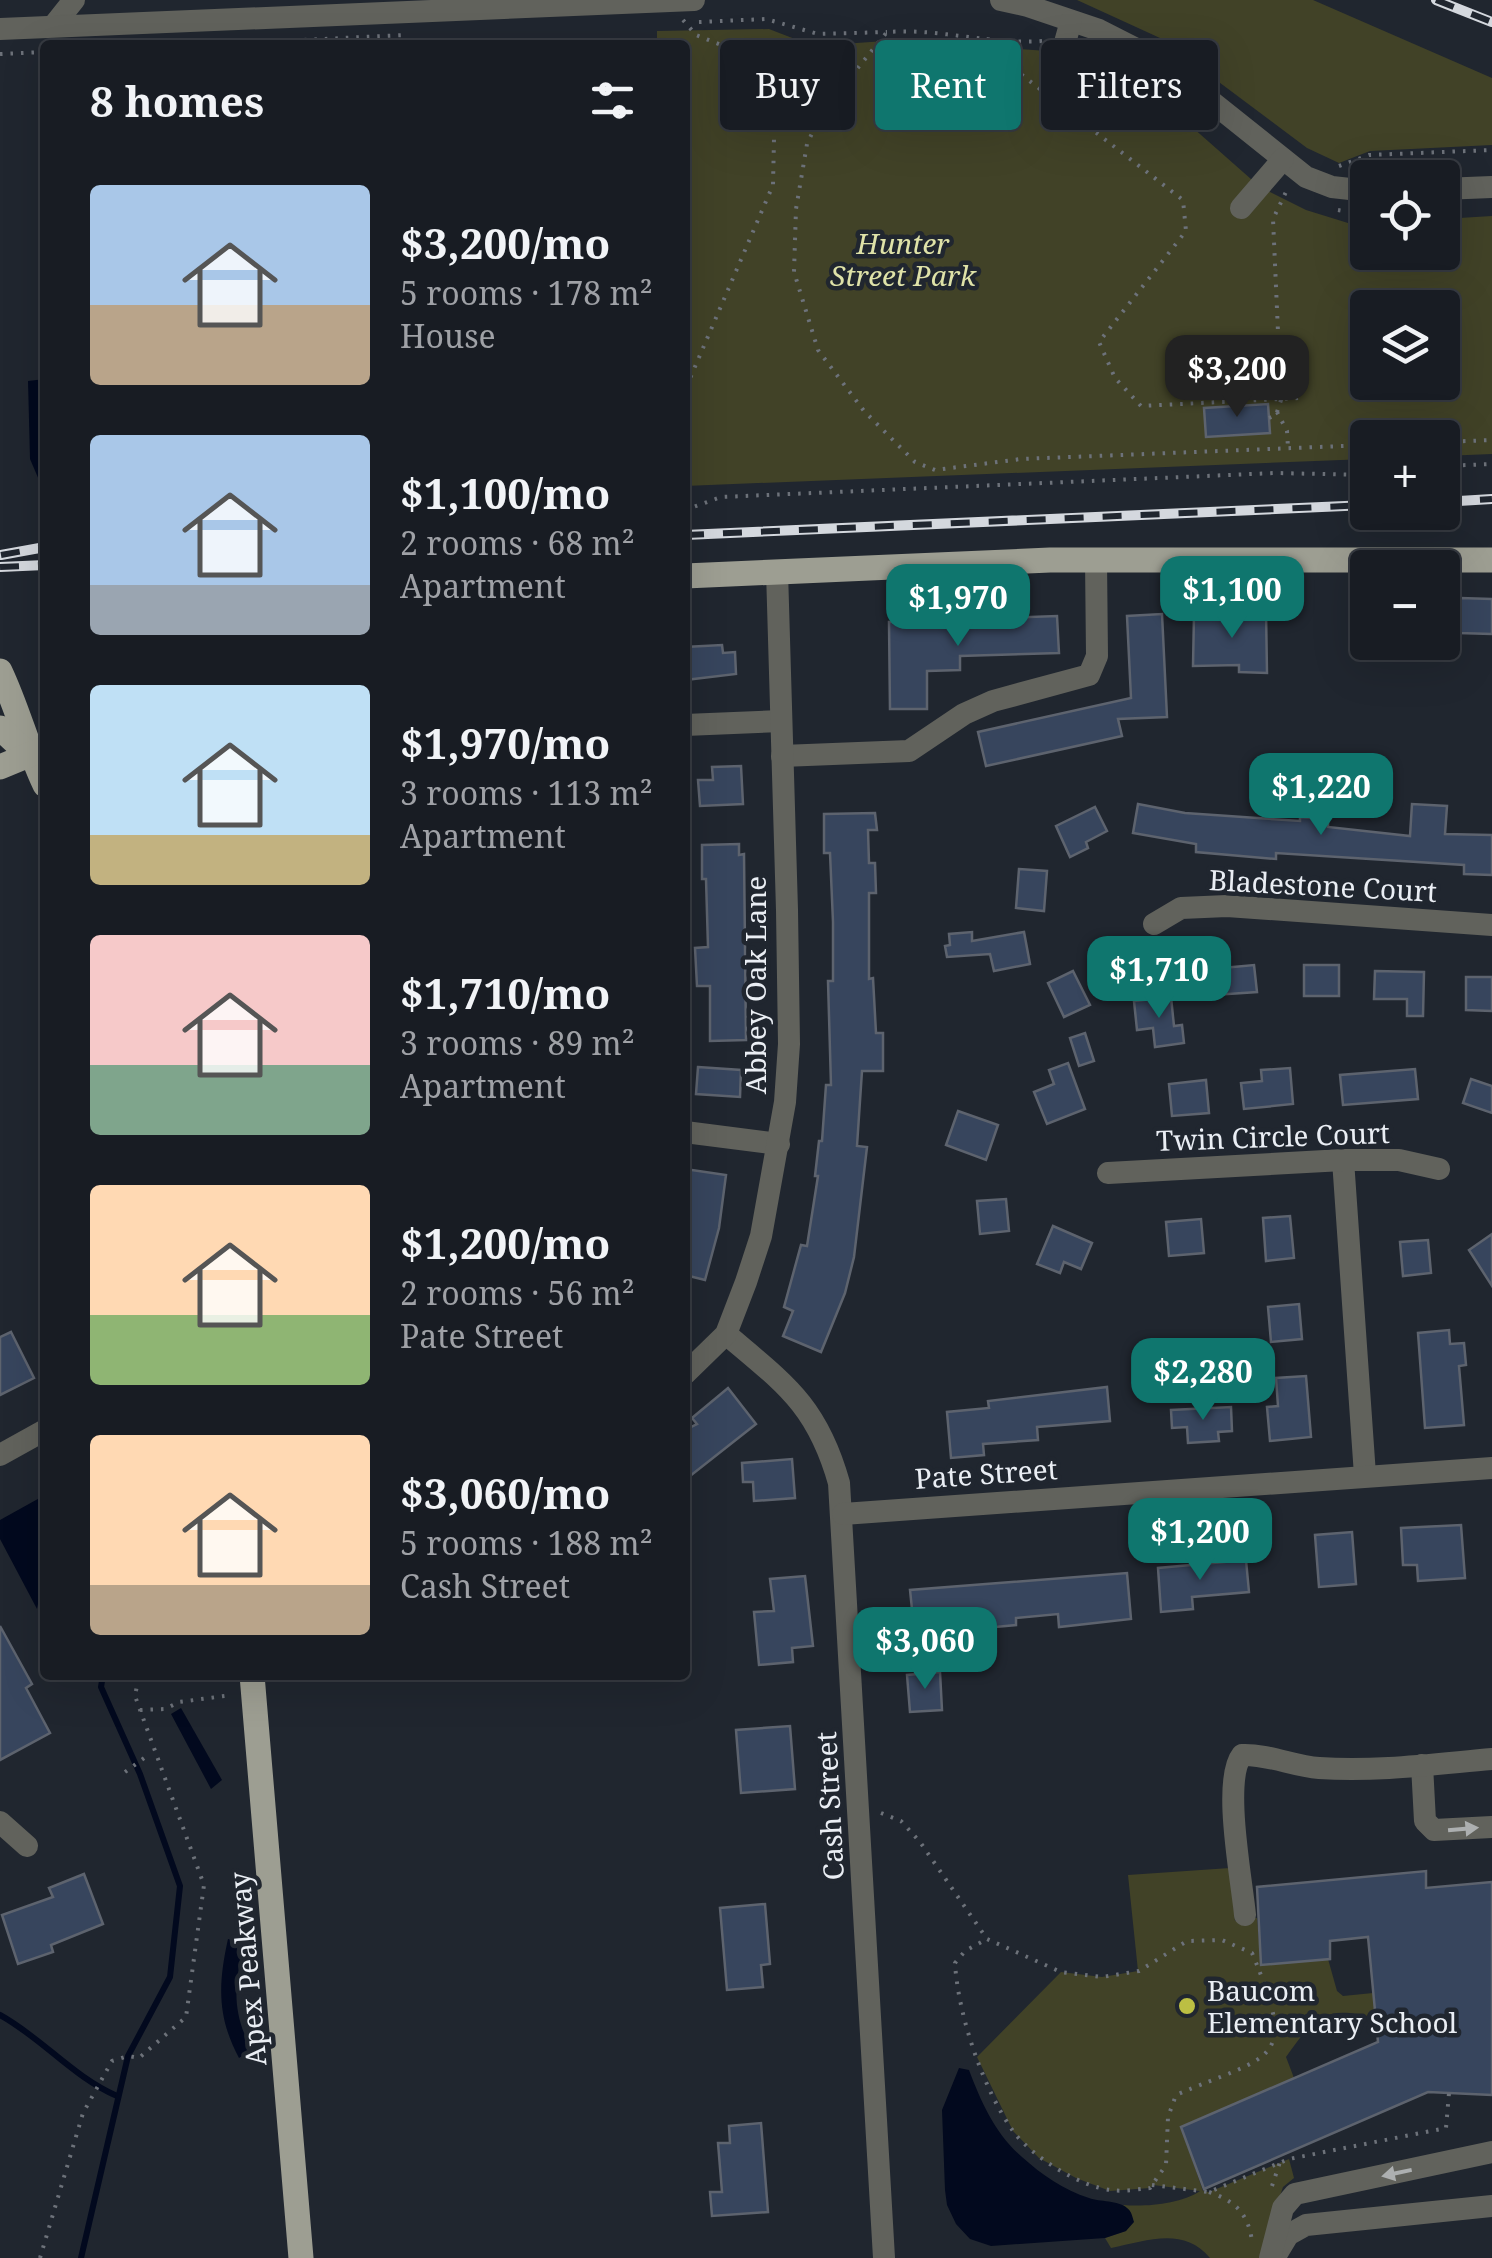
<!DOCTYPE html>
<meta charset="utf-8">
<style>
body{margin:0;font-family:"Noto Serif",serif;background:#21252b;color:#f1f3f6;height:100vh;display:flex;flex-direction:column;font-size:38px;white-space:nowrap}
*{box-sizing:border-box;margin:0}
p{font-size:32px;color:#9fa1a6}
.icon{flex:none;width:55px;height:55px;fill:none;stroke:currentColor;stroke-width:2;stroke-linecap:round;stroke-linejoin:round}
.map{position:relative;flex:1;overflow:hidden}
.sheet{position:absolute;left:40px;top:40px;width:650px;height:1640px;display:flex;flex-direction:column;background:#181c23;border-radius:10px;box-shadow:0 10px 40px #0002,0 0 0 2px #363a41}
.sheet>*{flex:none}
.top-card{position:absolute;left:720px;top:40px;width:620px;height:90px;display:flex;gap:20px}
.controls{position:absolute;left:1350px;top:160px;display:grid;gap:20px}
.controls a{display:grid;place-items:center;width:110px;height:110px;border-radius:10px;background:#181c23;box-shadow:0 10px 40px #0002,0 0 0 2px #363a41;font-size:50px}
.price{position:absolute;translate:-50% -85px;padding:0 22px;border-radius:20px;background:#0f766e;color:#fff;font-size:32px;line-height:65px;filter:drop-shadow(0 2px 5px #0008)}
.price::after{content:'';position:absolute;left:50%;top:60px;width:30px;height:22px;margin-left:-15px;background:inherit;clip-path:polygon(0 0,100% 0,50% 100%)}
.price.selected{background:#222;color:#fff}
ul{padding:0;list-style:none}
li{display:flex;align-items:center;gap:30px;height:250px;padding:0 50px}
li span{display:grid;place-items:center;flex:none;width:280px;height:200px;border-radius:10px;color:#555}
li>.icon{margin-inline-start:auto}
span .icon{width:120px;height:120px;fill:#fffc;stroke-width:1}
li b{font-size:42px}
h2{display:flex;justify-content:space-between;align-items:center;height:120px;padding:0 50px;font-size:42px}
.tag{padding:0 35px;border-radius:10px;background:#181c23;box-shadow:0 10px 40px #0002,0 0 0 2px #363a41;font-size:35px;line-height:90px}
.tag.selected{background:#0f766e;color:#fff}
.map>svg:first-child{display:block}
.green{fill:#414227;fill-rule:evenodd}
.water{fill:#02091e}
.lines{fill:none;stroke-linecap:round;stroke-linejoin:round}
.stream{stroke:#02091e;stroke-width:6}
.building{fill:#37455d;stroke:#5d636e;stroke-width:2.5}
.path{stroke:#6d727a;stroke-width:4;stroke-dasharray:2.5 8;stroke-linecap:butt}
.minor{stroke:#61625c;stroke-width:22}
.major{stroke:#9d9e92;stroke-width:25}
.rail-casing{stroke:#d4d8de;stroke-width:10}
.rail{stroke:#20262f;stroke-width:6;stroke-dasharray:19;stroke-linecap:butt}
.oneway{fill:#acafb0}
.poi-dot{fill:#bcbf43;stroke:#20262f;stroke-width:4}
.labels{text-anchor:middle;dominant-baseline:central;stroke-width:9;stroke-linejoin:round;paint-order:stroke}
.park-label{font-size:28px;font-style:italic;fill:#dfe2a8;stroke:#20262f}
.street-label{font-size:28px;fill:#eaeef4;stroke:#20262f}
.poi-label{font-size:28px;fill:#eaeef4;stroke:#20262f;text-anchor:start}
</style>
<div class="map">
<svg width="1492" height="2258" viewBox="0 0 1492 2258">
<rect width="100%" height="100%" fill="#20262f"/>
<g class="green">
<polygon points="1077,0 1313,0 1492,78 1492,145 1370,151 1339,163 1307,148 1160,38"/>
<path d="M769 29 813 46 900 40 1088 54 1175 112 1260 187 1306 210 1348 223 1367 222 1368 252H1442L1443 219 1492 216V454L1443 456 1442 438H1368L1367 459 685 486V45H657V31ZM1368 308H1442V382H1368Z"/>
<path d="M1230 1868 1235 1921 1257 1918 1261 1965 1328 1959 1337 1991 1343 1996 1373 1993 1376 2018C1324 2005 1315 2016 1286 2057L1294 2078 1181 2127 1203 2191 1209 2192 1289 2159 1294 2178 1283 2187 1259 2258H1210C1183 2226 1147 2241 1111 2248L1105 2238 1126 2231 1130 2211 1123 2205C1146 2207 1181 2204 1200 2191L1153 2185 1150 2188 1110 2191 1076 2178 1039 2158 1013 2131 977 2057 1061 1972 1102 1977 1138 1971 1128 1875Z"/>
</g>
<g class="water">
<polygon points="45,379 45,494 30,459 28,381"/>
<polygon points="45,1495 45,1571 37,1609 0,1539 0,1520"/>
<polygon points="181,1708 222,1780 211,1789 171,1714"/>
<path d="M228 1939 245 1943C233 1984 232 2013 252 2050L239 2058C217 2017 218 1984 228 1939Z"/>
<path d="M959 2068 969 2070C981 2102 996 2135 1022 2157 1042 2175 1064 2190 1089 2198 1100 2202 1118 2200 1127 2208 1132 2212 1132 2216 1134 2222L1126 2231 1105 2238 991 2246 970 2239 956 2224 947 2205 945 2190 942 2110Z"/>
</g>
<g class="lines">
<g class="stream">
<path d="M0 2015C42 2038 73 2077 117 2096"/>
<polyline points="81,2258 128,2056 170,1977 180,1886 140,1774 101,1687 103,1675"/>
</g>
</g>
<g class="building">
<polygon points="1268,404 1270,433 1206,437 1204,408"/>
<polygon points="1460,598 1492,599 1492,634 1459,633"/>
<polygon points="1266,611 1267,673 1239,672 1239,665 1193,666 1194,615"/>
<polygon points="1162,614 1167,717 1118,719 1122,736 986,766 978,732 1131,698 1127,616"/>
<polygon points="1057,616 1059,653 960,656 960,670 927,671 927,709 890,709 889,622"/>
<polygon points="722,645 723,653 735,652 736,674 685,680 685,647"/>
<polygon points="741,766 743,804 700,806 698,780 713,780 712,767"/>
<polygon points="1138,804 1185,813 1300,821 1300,817 1328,819 1328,827 1410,836 1412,804 1447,806 1445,834 1492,835 1492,875 1464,874 1464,865 1276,853 1276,859 1196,852 1196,844 1133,833"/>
<polygon points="1095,807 1107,831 1086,842 1088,848 1070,857 1056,826"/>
<polygon points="875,813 877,830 868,830 869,863 875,863 876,893 869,893 869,979 873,978 876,1033 883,1033 883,1071 862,1071 857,1146 867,1147 854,1257 845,1293 821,1352 783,1336 793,1311 784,1307 801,1245 807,1246 818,1176 815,1176 819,1141 822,1141 826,1085 831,1085 828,981 833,981 833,922 830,853 824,853 824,814"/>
<polygon points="739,844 739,855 744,854 746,1040 710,1041 710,986 697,986 695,948 708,947 706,879 702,879 702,845"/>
<polygon points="1019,869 1047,871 1044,911 1016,908"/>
<polygon points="972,932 972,941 1024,932 1030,964 994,971 990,954 947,957 945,946 950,945 949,934"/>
<polygon points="1254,965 1257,992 1214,995 1212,969"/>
<rect x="1304" y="965" width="35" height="31"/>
<polygon points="1073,971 1090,1005 1064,1017 1048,983"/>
<polygon points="1375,971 1424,972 1423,1016 1407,1016 1407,999 1374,999"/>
<polygon points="1466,977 1492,977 1492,1011 1466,1010"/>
<polygon points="1171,997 1174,1026 1182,1025 1184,1043 1155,1047 1153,1028 1137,1030 1134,1001"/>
<polygon points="1085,1033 1094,1061 1079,1066 1070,1038"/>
<polygon points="1068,1063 1085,1109 1047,1124 1034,1092 1054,1084 1049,1070"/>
<polygon points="698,1067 741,1070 740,1097 696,1094"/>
<polygon points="1290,1068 1293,1104 1244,1109 1241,1083 1262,1081 1261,1070"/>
<polygon points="1415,1069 1418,1099 1343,1105 1340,1075"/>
<polygon points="1471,1079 1492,1086 1492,1113 1463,1103"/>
<polygon points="1206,1080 1209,1113 1172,1116 1169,1084"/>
<polygon points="958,1111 998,1125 986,1160 946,1145"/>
<polygon points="685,1169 726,1175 719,1228 705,1280 685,1275"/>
<polygon points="1006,1199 1009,1231 980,1234 977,1201"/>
<polygon points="1290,1216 1294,1258 1266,1261 1263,1218"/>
<polygon points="1201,1219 1204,1253 1169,1256 1166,1222"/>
<polygon points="1053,1226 1092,1243 1081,1269 1064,1262 1060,1273 1037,1264"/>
<polygon points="1492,1234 1492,1286 1469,1250"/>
<polygon points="1428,1240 1431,1273 1403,1276 1400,1242"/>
<polygon points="1299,1304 1302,1339 1271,1342 1268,1307"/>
<polygon points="1449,1330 1450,1344 1464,1343 1466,1365 1459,1366 1464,1425 1425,1428 1418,1333"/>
<polygon points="11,1332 34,1378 0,1395 0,1337"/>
<polygon points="1306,1376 1311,1437 1270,1441 1267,1407 1278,1406 1276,1378"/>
<polygon points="1107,1387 1110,1421 1037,1427 1038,1440 983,1444 984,1455 951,1458 947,1412 989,1408 988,1401"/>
<polygon points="728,1388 756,1424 685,1480 685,1430 697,1424 692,1418"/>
<polygon points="1231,1407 1232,1431 1218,1432 1219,1441 1188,1443 1187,1427 1172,1428 1171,1410"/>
<polygon points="792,1459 795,1498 754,1501 753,1482 743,1482 742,1463"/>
<polygon points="1461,1525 1465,1578 1418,1581 1417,1565 1403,1565 1401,1528"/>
<polygon points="1352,1532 1356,1584 1319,1587 1315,1535"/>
<polygon points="1246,1560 1249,1592 1192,1597 1193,1609 1161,1612 1158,1568"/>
<polygon points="1127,1573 1131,1619 1059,1627 1058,1614 1016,1618 1016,1625 985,1628 984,1613 913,1619 910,1590"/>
<polygon points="805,1576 813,1646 792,1648 793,1662 759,1665 754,1612 774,1611 770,1579"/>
<polygon points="0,1626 32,1684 26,1688 50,1733 0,1760"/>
<polygon points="940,1672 942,1710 910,1712 907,1675"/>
<polygon points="790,1726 795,1789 741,1793 736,1730"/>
<polygon points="1426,1871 1426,1888 1492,1882 1492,2095 1428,2092 1204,2189 1181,2127 1378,2042 1368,1937 1330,1941 1330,1959 1261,1965 1257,1887"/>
<polygon points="84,1874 103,1924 51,1945 53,1952 18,1964 2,1915 53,1897 49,1888"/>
<polygon points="765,1904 770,1964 761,1965 763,1987 727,1990 720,1908"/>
<polygon points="761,2123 768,2212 712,2216 710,2192 722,2192 718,2143 730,2143 729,2126"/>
</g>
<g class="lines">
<g class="path">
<polyline points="683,20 696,35 744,54 775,93 773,185 685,390"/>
<polyline points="699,22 766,19 818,34 887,32"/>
<polyline points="986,38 991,51 1183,200 1186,231 1099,342 1115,378 1141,406 1300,398"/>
<path d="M1042 41C991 45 939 28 887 32L822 112 807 144 796 209 794 272 818 350 864 411 915 462 935 470 1021 459 1368 445"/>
<polyline points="199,45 405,35"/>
<polyline points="0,54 45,52"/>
<polyline points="1339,166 1369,155 1492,150"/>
<polyline points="1338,210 1368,215"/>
<polyline points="1277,412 1287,431 1288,448"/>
<polyline points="1269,418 1276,415 1281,400 1273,219 1286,192"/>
<polyline points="1442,442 1492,440"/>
<polyline points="1442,466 1492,464"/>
<polyline points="685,510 721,497 1275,473 1368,475"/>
<polyline points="140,1710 165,1709 179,1702 232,1695"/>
<polyline points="125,1772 147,1756"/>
<path d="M881 1813 901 1821 920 1842 987 1939 1061 1972 1102 1977 1139 1971 1187 1941 1222 1940 1252 1953C1299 2065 1273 2053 1176 2095L1168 2117 1166 2165 1150 2188C1138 2189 1123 2192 1111 2190 1080 2187 1031 2156 1013 2131 983 2089 958 2015 955 1963L965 1951 987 1939"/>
<polyline points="1152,2185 1209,2192 1289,2159 1446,2128 1449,2093"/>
<polyline points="1272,2186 1280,2162"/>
<path d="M1209 2192C1235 2201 1248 2213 1252 2241"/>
<polyline points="40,2258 83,2113 112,2061 128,2056 139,2058 186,2017 204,1885 135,1696 139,1675"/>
</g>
<g class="minor">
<polyline points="1001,0 1028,6 1099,30 1162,62 1306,177 1332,187 1368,191"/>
<polyline points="54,25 74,0"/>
<polyline points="0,29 694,0"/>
<polyline points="1059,64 1071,21"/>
<polyline points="1442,189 1492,187"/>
<polyline points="1241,208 1283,159"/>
<polyline points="685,725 781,721"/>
<polyline points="782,756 909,751 964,714 993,701 1089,675 1097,656 1096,560"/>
<polyline points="1154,924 1181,908 1227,906 1492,925"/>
<polyline points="685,1132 779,1144"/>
<polyline points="1343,1160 1365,1475"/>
<polyline points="1108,1173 1343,1160 1399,1160 1439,1169"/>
<path d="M726 1334C785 1384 817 1405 839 1483L884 2258"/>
<polyline points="685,1374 726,1334 746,1282 761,1236 785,1102 789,1044 787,910 777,571"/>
<polyline points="0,1455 45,1430"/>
<polyline points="843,1514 1492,1468"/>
<polyline points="1422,1765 1425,1821 1434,1830 1492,1827"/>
<polyline points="0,1822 27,1846"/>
<path d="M1245 1915C1242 1881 1222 1780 1242 1755 1268 1754 1293 1766 1319 1768 1377 1772 1435 1764 1492 1759"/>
<polyline points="1276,2255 1288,2235 1306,2225 1492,2206"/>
<polyline points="1270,2258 1283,2208 1295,2194 1492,2152"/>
</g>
<g class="major">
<polyline points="685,576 1050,560 1492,560"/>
<path d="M0 671C18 709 27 747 45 785"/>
<polyline points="0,728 29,755"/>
<polyline points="0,767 41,750"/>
<polyline points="252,1675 301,2258"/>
</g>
<g class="rail-casing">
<g id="rail">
<polyline points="1436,0 1492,22"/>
<polyline points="1442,502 1492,499"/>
<polyline points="685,535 1368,505"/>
<polyline points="1,555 45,547"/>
<polyline points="0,567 45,565"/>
</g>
</g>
<use href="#rail" class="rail"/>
</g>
<defs><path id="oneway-solid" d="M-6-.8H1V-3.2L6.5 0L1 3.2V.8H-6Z" transform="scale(2.5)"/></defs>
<g class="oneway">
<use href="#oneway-solid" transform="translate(1463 1829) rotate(-5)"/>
<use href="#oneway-solid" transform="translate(1397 2173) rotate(168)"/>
</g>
<circle class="poi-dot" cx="1187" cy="2006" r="10"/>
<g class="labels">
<g class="park-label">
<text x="903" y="243">Hunter<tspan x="903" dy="32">Street Park</tspan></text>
</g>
<g class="street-label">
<text transform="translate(1323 885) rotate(3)">Bladestone Court</text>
<text transform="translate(755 985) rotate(-90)">Abbey Oak Lane</text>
<text transform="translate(1273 1136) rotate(-2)">Twin Circle Court</text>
<text transform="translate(986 1473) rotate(-4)">Pate Street</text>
<text transform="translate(829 1806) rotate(-93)">Cash Street</text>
<text transform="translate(247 1969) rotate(-95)">Apex Peakway</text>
</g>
<g class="poi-label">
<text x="1207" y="1990">Baucom<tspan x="1207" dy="32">Elementary School</tspan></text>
</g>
</g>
</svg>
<div class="controls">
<a><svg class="icon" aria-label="locate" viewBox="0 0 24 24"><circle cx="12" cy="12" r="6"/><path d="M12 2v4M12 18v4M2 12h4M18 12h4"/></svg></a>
<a><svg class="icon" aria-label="layers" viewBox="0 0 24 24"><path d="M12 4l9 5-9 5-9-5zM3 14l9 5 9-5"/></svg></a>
<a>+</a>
<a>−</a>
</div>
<b class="price selected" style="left:1237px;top:420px">$3,200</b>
<b class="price" style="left:1232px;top:641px">$1,100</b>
<b class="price" style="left:958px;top:649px">$1,970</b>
<b class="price" style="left:1321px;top:838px">$1,220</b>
<b class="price" style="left:1159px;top:1021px">$1,710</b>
<b class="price" style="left:1203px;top:1423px">$2,280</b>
<b class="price" style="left:1200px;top:1583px">$1,200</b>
<b class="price" style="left:925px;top:1692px">$3,060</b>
<div class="top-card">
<a class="tag">Buy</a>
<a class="tag selected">Rent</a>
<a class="tag">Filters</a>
</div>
<section class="sheet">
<h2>8 homes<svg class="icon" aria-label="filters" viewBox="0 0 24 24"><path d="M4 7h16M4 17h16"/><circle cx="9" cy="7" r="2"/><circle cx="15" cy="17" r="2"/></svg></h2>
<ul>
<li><span style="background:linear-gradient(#a9c7e8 60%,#b9a48a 0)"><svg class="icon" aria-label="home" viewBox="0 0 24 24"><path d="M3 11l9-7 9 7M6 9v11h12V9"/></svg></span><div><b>$3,200/mo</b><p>5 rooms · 178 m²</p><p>House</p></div></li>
<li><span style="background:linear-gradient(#a9c7e8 75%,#9aa5b1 0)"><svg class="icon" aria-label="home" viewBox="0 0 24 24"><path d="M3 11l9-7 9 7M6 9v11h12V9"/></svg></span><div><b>$1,100/mo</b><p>2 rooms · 68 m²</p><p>Apartment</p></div></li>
<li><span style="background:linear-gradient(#bfe0f5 75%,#c2b280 0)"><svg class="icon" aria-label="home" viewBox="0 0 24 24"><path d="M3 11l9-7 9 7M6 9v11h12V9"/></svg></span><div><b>$1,970/mo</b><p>3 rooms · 113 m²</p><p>Apartment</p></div></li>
<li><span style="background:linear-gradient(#f6c9c9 65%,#7fa58c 0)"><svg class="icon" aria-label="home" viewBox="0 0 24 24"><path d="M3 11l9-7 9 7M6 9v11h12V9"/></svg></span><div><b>$1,710/mo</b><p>3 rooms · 89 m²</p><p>Apartment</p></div></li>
<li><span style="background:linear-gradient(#ffd9b3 65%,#8fb573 0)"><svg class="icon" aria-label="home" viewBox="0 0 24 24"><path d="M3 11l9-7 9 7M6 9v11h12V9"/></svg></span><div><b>$1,200/mo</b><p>2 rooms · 56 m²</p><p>Pate Street</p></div></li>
<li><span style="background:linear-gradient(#ffd9b3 75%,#b9a48a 0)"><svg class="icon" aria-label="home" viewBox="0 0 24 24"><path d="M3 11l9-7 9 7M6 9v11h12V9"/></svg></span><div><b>$3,060/mo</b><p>5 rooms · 188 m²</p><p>Cash Street</p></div></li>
</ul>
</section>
</div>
